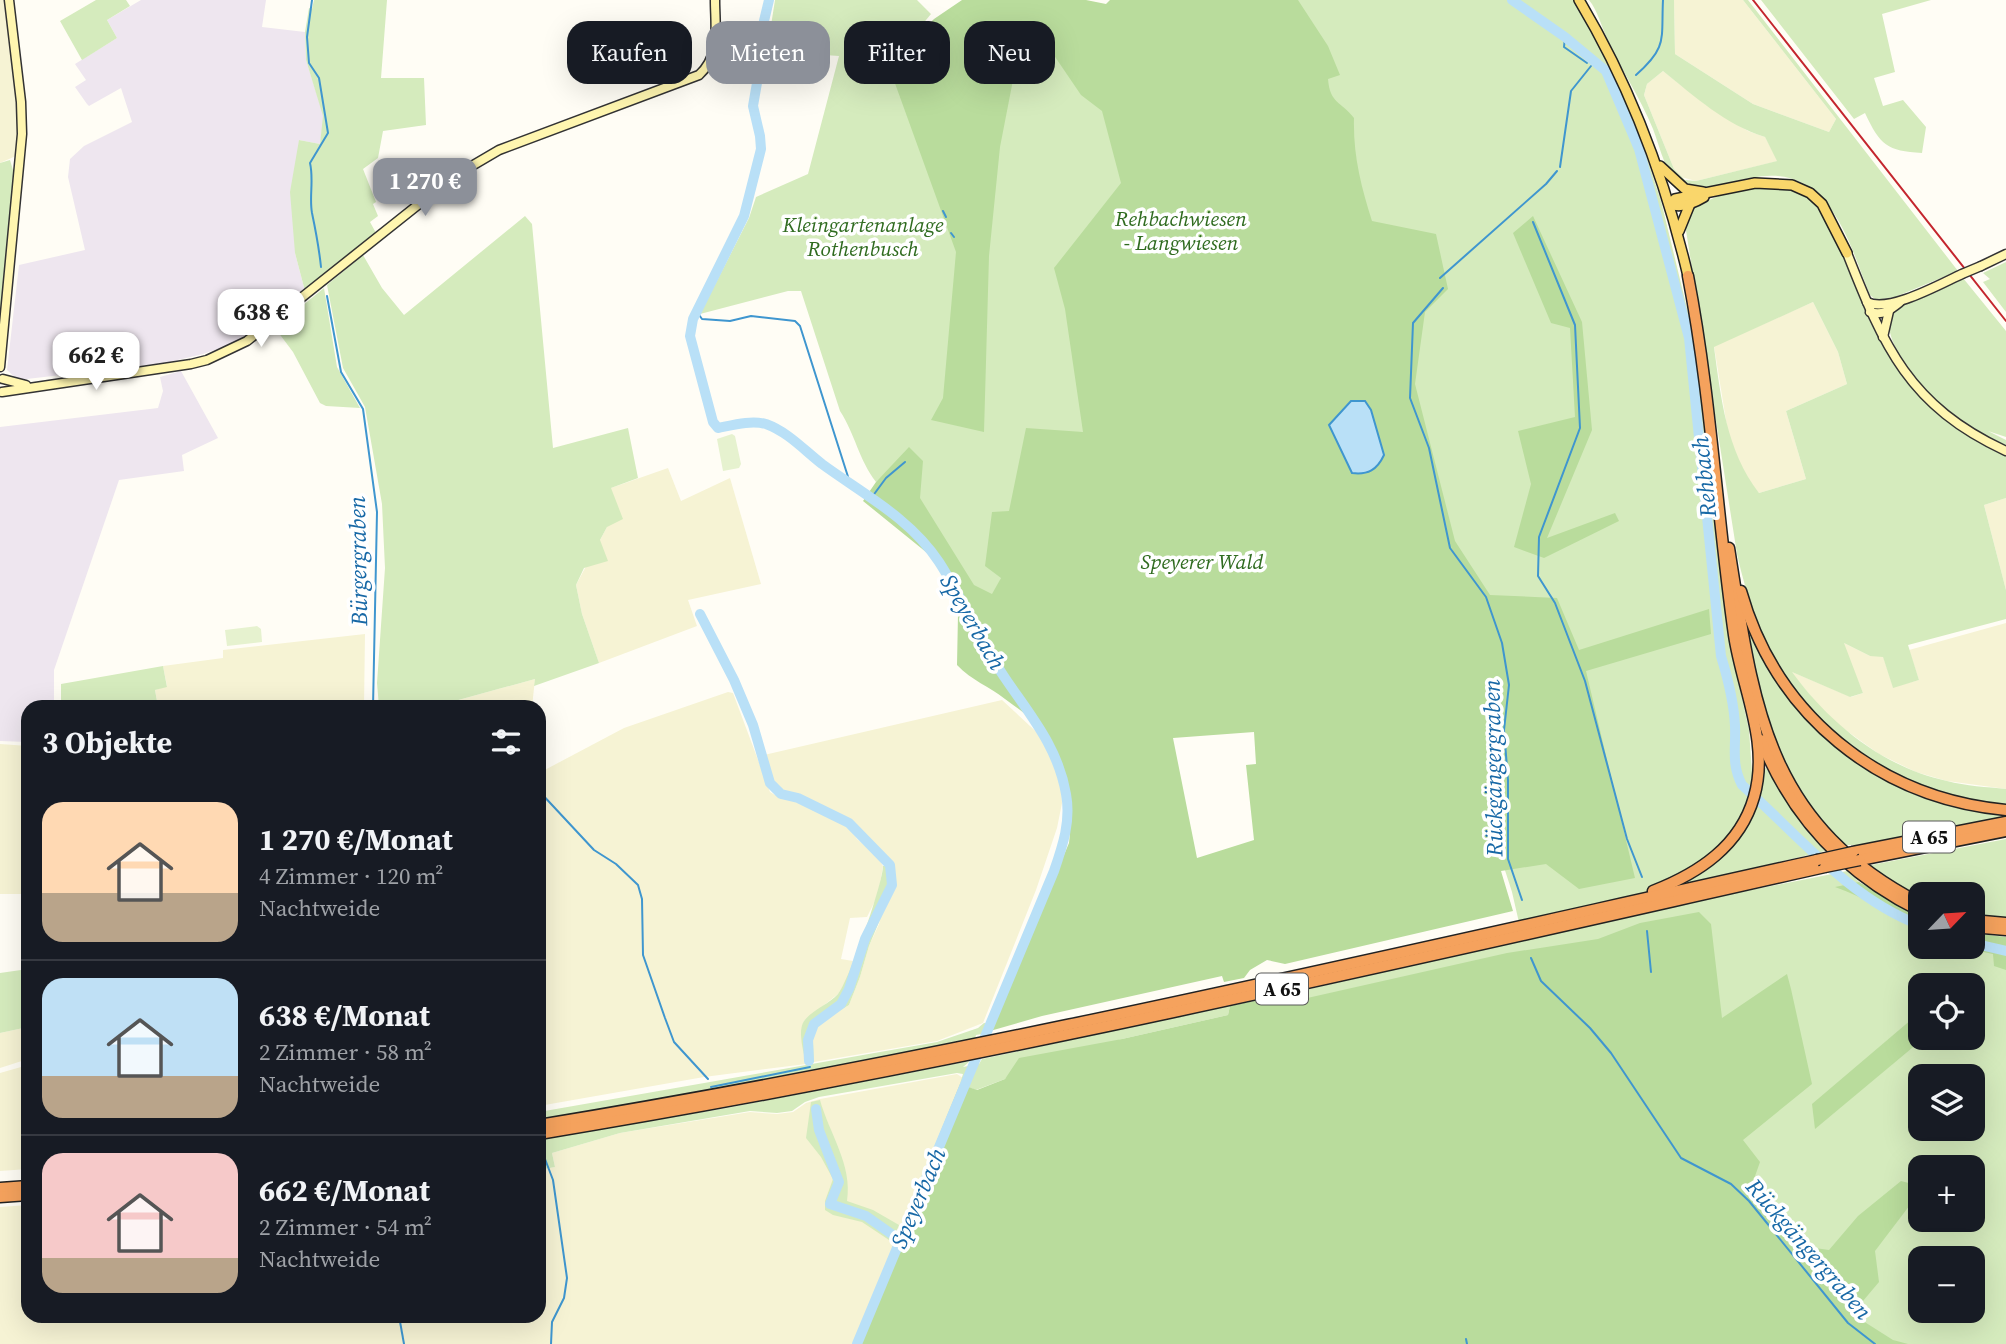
<!DOCTYPE html>
<html lang="de">
<meta charset="utf-8">
<style>
body{margin:0;font-family:"Source Serif 4",serif;background:#242831;color:#f1f3f6;height:100vh;display:flex;flex-direction:column;font-size:26px;white-space:nowrap}
*{box-sizing:border-box;margin:0}
p{font-size:23px;color:#9ea1a6}
.icon{flex:none;width:38px;height:38px;fill:none;stroke:currentColor;stroke-width:2;stroke-linecap:round;stroke-linejoin:round}
.map{position:relative;flex:1;overflow:hidden}
.side{position:absolute;left:21px;top:700px;width:525px;height:623px;display:flex;flex-direction:column;background:#171b24;border-radius:21px;box-shadow:0 7px 28px #0002}
.side>*{flex:none}
.banner{position:absolute;left:567px;top:21px;width:665px;height:63px;display:flex;gap:14px}
.needle{width:46px;rotate:65deg}
.tools{position:absolute;left:1908px;top:882px;display:grid;gap:14px}
.tools a{display:grid;place-items:center;width:77px;height:77px;border-radius:14px;background:#171b24;box-shadow:0 7px 28px #0002;font-size:35px}
.price{position:absolute;translate:-50% -60px;padding:0 16px;border-radius:14px;background:#fff;color:#222;font-size:23px;line-height:46px;filter:drop-shadow(0 2px 4px #0008)}
.price::after{content:'';position:absolute;left:50%;top:42px;width:21px;height:16px;margin-left:-10px;background:inherit;clip-path:polygon(0 0,100% 0,50% 100%)}
.price.active{background:#8c9099;color:#fff}
ul{padding:0;list-style:none}
li{display:flex;align-items:center;gap:21px;height:175px;padding:0 21px}
li+li{border-top:2px solid #363941}
li span{display:grid;place-items:center;flex:none;width:196px;height:140px;border-radius:21px;color:#555}
li>.icon{margin-inline-start:auto}
span .icon{width:84px;height:84px;fill:#fffc;stroke-width:1}
li b{font-size:30px}
h2{display:flex;justify-content:space-between;align-items:center;height:84px;padding:0 21px;font-size:30px}
.chip{padding:0 24px;border-radius:21px;background:#171b24;box-shadow:0 7px 28px #0002;font-size:24px;line-height:63px}
.chip.active{background:#8c9099;color:#fff}
.map>svg:first-child{display:block}
.industrial{fill:#eee6ef}
.farmland{fill:#f6f3d4}
.green{fill:#d5ebbd;fill-rule:evenodd}
.forest{fill:#b9dc9c;fill-rule:evenodd}
.pitch{fill:#e6f2cf}
.water{fill:#b9e0f7;stroke:#3f96cf;stroke-width:2}
.lines{fill:none;stroke-linecap:round;stroke-linejoin:round}
.stream{stroke:#3f96cf;stroke-width:2}
.river{stroke:#b9e0f7;stroke-width:10}
.secondary-casing{stroke:#333;stroke-width:11}
.primary-casing{stroke:#222;stroke-width:12}
.highway-casing{stroke:#222;stroke-width:13}
.secondary{stroke:#fff6b0;stroke-width:8}
.primary{stroke:#f9d66b;stroke-width:9}
.highway{stroke:#f5a25d;stroke-width:10}
.rail{stroke:#c4262e;stroke-width:2}
.secondary-bridge-casing{stroke:#333;stroke-width:11;stroke-linecap:butt}
.highway-bridge-casing{stroke:#222;stroke-width:13;stroke-linecap:butt}
.secondary-bridge{stroke:#fff6b0;stroke-width:8}
.highway-bridge{stroke:#f5a25d;stroke-width:10}
.labels{text-anchor:middle;dominant-baseline:central;stroke-width:7;stroke-linejoin:round;paint-order:stroke}
.shield{fill:#fff;stroke:#585858;stroke-width:2}
.shield-label{font-size:19px;font-weight:bold;fill:#111}
.park-label{font-size:21px;font-style:italic;fill:#2f6b1f;stroke:#fff}
.water-label{font-size:23px;font-style:italic;fill:#1768a6;stroke:#fff}
</style>
<div class="map">
<svg width="2006" height="1344" viewBox="0 0 2006 1344">
<rect width="100%" height="100%" fill="#fffdf5"/>
<g class="industrial">
<polygon points="141,0 266,0 262,27 305,32 306,60 324,117 320,144 299,140 295,253 305,291 282,310 276,312 269,309 260,316 260,323 254,331 229,345 203,354 165,363 18,380 7,370 19,265 85,250 68,177 70,159 84,146 132,122 121,88 89,106 87,104 75,87 86,80 75,64 117,38 107,20"/>
<polygon points="181,371 218,438 182,455 184,471 119,480 54,670 54,707 28,707 28,742 0,741 0,427 158,408 163,391 160,377"/>
</g>
<g class="farmland">
<polygon points="0,0 4,0 12,55 17,106 18,155 0,163"/>
<polygon points="1674,0 1743,0 1836,119 1829,132 1753,104 1675,54"/>
<polygon points="1663,71 1705,104 1748,131 1765,137 1778,161 1696,181 1681,177 1674,169 1644,95 1647,84"/>
<polygon points="1813,302 1838,352 1847,384 1786,411 1806,479 1759,493 1745,476 1728,433 1714,346"/>
<polygon points="668,468 681,501 730,478 761,584 688,600 697,626 599,663 582,614 576,585 607,527 611,488"/>
<polygon points="2006,498 2006,590 1984,505"/>
<polygon points="2006,623 2006,789 1947,781 1916,772 1879,754 1829,718 1790,671 1851,697 1863,693 1842,642 1870,656 1883,656 1893,687 1919,680 1909,650"/>
<polygon points="365,634 364,707 158,707 155,690 167,686 163,666 223,658 223,650"/>
<polygon points="535,679 532,707 433,707"/>
<polygon points="728,692 733,693 770,792 775,795 798,799 847,825 857,839 878,857 883,866 878,895 867,917 850,918 841,959 853,961 850,975 838,994 804,1021 801,1036 806,1064 704,1077 539,1106 539,773 624,728"/>
<polygon points="1002,700 1044,739 1061,785 1062,803 1057,828 1036,890 983,1023 937,1041 814,1062 813,1040 818,1024 849,1005 860,977 869,946 879,924 892,864 851,819 780,790 771,780 764,755"/>
<polygon points="0,744 28,746 28,894 0,894"/>
<polygon points="28,1027 28,1059 0,1068 0,1033"/>
<polygon points="28,1065 28,1169 0,1171 0,1073"/>
<polygon points="957,1074 963,1078 854,1344 0,1344 0,1207 28,1205 28,1316 539,1316 539,1170 555,1167 552,1153 620,1133 750,1112 777,1114 793,1112 806,1103 820,1099"/>
</g>
<g class="green">
<polygon points="96,0 126,0 130,6 107,20 117,38 82,60 60,21"/>
<polygon points="314,0 387,0 381,78 424,78 426,125 383,131 378,158 363,169 376,202 373,204 378,216 370,222 376,233 305,291 295,253 290,192 299,140 320,144 323,116 306,60 305,32 309,8 312,9"/>
<path d="M775 0H917L931 14 891 62 1080 0 1107 6 1111 0H1574L1626 94 1661 201 1694 337 1729 639 1749 730 1753 786 1737 826 1700 873C1740 848 1747 810 1762 769L1766 768 1805 829 1825 851 1703 880 1706 899 1847 871 1865 887 1920 918V947L2006 944V1344H1863L1293 1001 1292 993 1523 940 1512 892 1502 861 1001 578 997 596H963L890 469 876 482C859 460 855 434 840 411L801 291H788L700 314 749 218 756 197 808 174 839 56 767 51ZM1920 985H1972V1038H1920ZM1920 1076H1972V1129H1920ZM1920 1167H1972V1220H1920ZM1920 1258H1972V1311H1920Z"/>
<path d="M1589 0H1674L1675 54 1753 104 1829 132 1836 119 1743 0H1748L1958 271 1895 297 1876 300 1870 295C1857 264 1848 229 1826 203 1773 139 1708 213 1674 178 1663 165 1659 144 1653 129 1640 97 1621 70 1607 38 1601 26 1598 11 1589 0ZM1663 71C1694 96 1726 125 1765 137L1777 161 1696 181 1685 180 1674 169 1644 95 1647 84Z"/>
<path d="M1761 0H1931L1882 14 1895 72 1874 78 1883 106 1903 100 1926 127 1922 153C1887 151 1880 145 1865 113L1854 119Z"/>
<polygon points="10,160 13,170 17,170 0,320 0,163"/>
<path d="M1764 185C1779 187 1792 187 1805 195 1839 215 1863 316 1889 355 1919 400 1958 430 2006 454V498L1984 505 2006 590V619L1908 645 1919 680 1893 688 1883 657 1870 656 1844 643 1863 693 1850 697 1792 672C1830 724 1883 767 1947 781 1966 786 1987 787 2006 789V806C1990 804 1973 803 1958 799 1832 766 1764 677 1737 554L1685 224 1691 208 1723 194ZM1813 302 1838 352 1847 384 1786 411 1806 479 1759 493C1726 450 1721 398 1714 347Z"/>
<polygon points="525,216 532,224 553,448 628,428 638,478 611,488 623,519 607,527 600,540 608,561 584,568 576,585 582,614 599,663 534,686 535,679 433,707 379,707 377,683 385,568 382,504 365,407 343,368 327,285 363,255 382,288 404,315"/>
<polygon points="2006,262 2006,312 1983,282 1990,279 1983,273"/>
<path d="M1963 278 2006 331V437L1988 431 2006 440V448C1961 425 1912 390 1893 342 1890 333 1887 325 1891 316 1898 303 1948 285 1963 278Z"/>
<polygon points="324,288 337,367 360,408 326,406 320,403 293,352 275,328"/>
<path d="M1742 603C1752 626 1760 650 1772 672 1801 726 1868 780 1927 799 1953 807 1979 810 2006 813V817L1867 845H1840C1807 806 1775 760 1762 710 1753 675 1748 638 1742 603Z"/>
<polygon points="163,666 167,687 155,690 158,707 61,707 61,684"/>
<polygon points="2006,839 2006,919 1972,916 1972,894 1920,894 1920,900 1866,866"/>
<path d="M892 864 894 886 869 946 860 977 849 1005 818 1024 813 1040 814 1062 806 1064C804 1052 797 1032 804 1021 812 1010 829 1004 838 994 849 981 883 883 883 866Z"/>
<polygon points="28,969 28,1027 0,1033 0,973"/>
<polygon points="1230,1006 1228,1015 1122,1039 1012,1072 1005,1079 976,1090 960,1084 963,1074 957,1073 819,1097 805,1102 792,1111 777,1113 750,1111 620,1133 552,1153 555,1167 539,1170 539,1139 727,1108 970,1061 963,1067 979,1064 982,1059"/>
<polygon points="984,1023 992,1024 988,1033 976,1035 975,1039 979,1040 712,1091 539,1120 539,1112 937,1042 978,1028"/>
<path d="M820 1100C829 1133 853 1165 847 1201L873 1210 899 1225 892 1242 862 1222 833 1215 825 1210V1201L833 1179 821 1157 806 1138 811 1102Z"/>
</g>
<g class="forest">
<path d="M962 0H1086L1106 4 1110 0H1298L1328 46 1340 75 1328 79C1330 104 1341 101 1354 118 1353 155 1361 186 1372 221L1436 234 1448 289 1425 312 1415 384 1455 541 1490 595 1557 598 1579 650 1709 609 1711 634 1586 671 1635 878 1579 889 1546 864 1501 871 1513 911 1285 964 1267 960 1250 970 1244 978 1224 982 1222 976 1042 1016 990 1031 1069 843C1073 813 1066 757 1046 734 1035 721 1019 709 1005 699 989 686 972 681 957 665L958 614 942 565 863 501 876 482 909 447 923 461 920 498 974 585 992 594 1001 578 985 566 992 512 1009 511 1026 428 1083 432 1065 309 1054 268 1121 183 1102 111 1081 95 1047 45 1020 44 1000 147 989 256 984 432 931 420 943 398 956 252 888 64 934 19ZM1254 732 1256 764 1246 765 1254 840 1197 858 1173 738Z"/>
<polygon points="1533,216 1582,322 1592,430 1547,538 1615,513 1619,521 1544,558 1514,547 1531,484 1518,431 1575,417 1570,328 1551,323 1513,233"/>
<path d="M1859 882 1920 916V930C1892 916 1865 897 1835 887Z"/>
<polygon points="1699,912 1711,924 1722,1018 1787,974 1791,989 1812,1084 1743,1140 1760,1162 1754,1179 1763,1200 1815,1248 1829,1250 1858,1216 1901,1181 1920,1186 1916,1197 1875,1251 1879,1282 1852,1314 1893,1340 1908,1344 854,1344 960,1084 977,1090 1005,1079 1019,1058 1122,1039 1228,1015 1230,1006 1292,993 1294,1001 1507,953 1598,939 1640,923"/>
<polygon points="1972,933 2006,937 2006,970 1994,966 1993,954 1959,947 1972,947"/>
<polygon points="1912,1019 1918,1043 1815,1129 1812,1104"/>
</g>
<g class="pitch">
<polygon points="732,434 735,436 741,464 739,468 723,471 717,439"/>
<polygon points="257,626 261,629 262,642 227,646 225,630"/>
</g>
<path class="water" d="M1351 401H1365L1371 410 1384 455C1377 470 1368 475 1352 473L1329 425Z"/>
<g class="lines">
<g class="stream">
<path d="M312 0 307 37 309 63 319 78 328 133 310 163C314 180 309 197 312 213 316 232 319 248 321 267"/>
<polyline points="1565,37 1564,47 1587,63"/>
<polyline points="895,70 898,51"/>
<path d="M1636 75C1668 47 1661 39 1663 0"/>
<polyline points="1560,167 1571,91 1591,66"/>
<polyline points="943,211 946,217"/>
<polyline points="1533,222 1575,325 1580,428 1539,537 1538,576 1555,603 1585,681 1627,839 1642,877"/>
<polyline points="951,233 954,237"/>
<polyline points="1440,278 1546,184 1557,171"/>
<polyline points="1443,288 1413,323 1410,398 1429,448 1450,548 1486,597 1502,643 1509,685 1504,730 1508,780 1508,859 1522,900"/>
<polyline points="327,296 341,372 363,409 377,512 373,707"/>
<polyline points="697,312 702,319 730,321 751,316 795,321 800,326 850,483"/>
<polyline points="872,497 886,478 905,462"/>
<polyline points="539,791 594,850 616,864 638,885 642,899 643,955 665,1018 674,1042 708,1079"/>
<polyline points="1647,931 1651,972"/>
<polyline points="1531,958 1541,981 1590,1028 1611,1053 1681,1158 1731,1184 1749,1201 1848,1323 1875,1344"/>
<polyline points="711,1087 810,1067"/>
<polyline points="545,1159 553,1180 567,1278 564,1298 552,1322 551,1344"/>
<polyline points="399,1316 404,1344"/>
<polyline points="1466,1339 1467,1344"/>
</g>
<g class="river">
<path d="M769 0 763 25V48L753 106 760 136 761 149 744 216 693 319 690 336 713 422 718 428C733 425 751 420 766 424 788 432 804 450 822 464 863 494 910 518 939 562 963 599 980 641 1005 678 1030 715 1058 747 1066 794 1071 821 1063 845 1054 871L857 1344"/>
<path d="M1512 0 1565 37 1606 71 1639 149 1689 338 1721 656C1728 679 1734 702 1735 726 1736 748 1731 764 1742 785 1797 834 1850 899 1920 925"/>
<polyline points="700,614 734,680 753,725 770,783 781,794 798,798 849,823 890,865 892,885 865,939 849,989 841,1004 814,1024 808,1040 809,1061"/>
<polyline points="1972,943 2006,951"/>
<polyline points="816,1109 819,1130 839,1182 830,1204 866,1216 900,1240"/>
</g>
<g class="secondary-casing">
<g id="secondary">
<path d="M1847 253C1884 347 1909 406 2006 451"/>
<polyline points="1981,266 2006,254"/>
<path d="M1867 302C1889 313 1940 284 1962 274"/>
<path d="M1870 312C1883 316 1890 310 1900 302"/>
<polyline points="1883,337 1889,311"/>
<polyline points="0,367 22,134 21,102 9,0"/>
<polyline points="3,379 26,385"/>
<path d="M2 392 191 364 207 360 247 341 453 177 499 150 699 75C721 55 715 27 715 0"/>
</g>
</g>
<g class="primary-casing">
<g id="primary">
<path d="M1579 0C1631 87 1665 178 1688 276"/>
<polyline points="1660,166 1685,189 1703,192"/>
<polyline points="1670,204 1675,199 1755,183 1792,185 1810,193 1822,204 1847,253"/>
<path d="M1670 204C1681 209 1694 203 1704 197"/>
<polyline points="1679,231 1690,204"/>
</g>
</g>
<g class="highway-casing">
<g id="highway">
<path d="M1729 548C1754 704 1764 822 1920 903"/>
<path d="M1741 591C1776 715 1878 798 2006 810"/>
<path d="M1761 740C1792 818 1845 874 1920 911"/>
<polyline points="1853,852 2006,822"/>
<polyline points="1860,860 2006,831"/>
<path d="M1653 891C1699 873 1740 846 1754 797 1770 742 1742 689 1734 635 1717 516 1711 395 1688 276"/>
<polyline points="1972,920 2006,923"/>
<polyline points="1972,927 2006,930"/>
<path d="M539 1125C969 1054 1392 954 1817 860"/>
<path d="M539 1134C971 1063 1398 963 1825 867"/>
<polyline points="0,1188 28,1186"/>
<polyline points="0,1197 28,1195"/>
</g>
</g>
<use href="#secondary" class="secondary"/>
<use href="#primary" class="primary"/>
<use href="#highway" class="highway"/>
<polyline class="rail" points="1753,0 2006,321"/>
<g class="secondary-bridge-casing">
<polyline id="secondary-bridge" points="1962,274 1981,266"/>
</g>
<g class="highway-bridge-casing">
<g id="highway-bridge">
<polyline points="1817,860 1853,852"/>
<polyline points="1825,867 1860,860"/>
</g>
</g>
<use href="#secondary-bridge" class="secondary-bridge"/>
<use href="#highway-bridge" class="highway-bridge"/>
</g>
<g class="labels">
<g class="shield">
<rect x="1903" y="821.5" width="52" height="31" rx="5"/>
<rect x="1256" y="973.5" width="52" height="31" rx="5"/>
</g>
<g class="shield-label">
<text x="1929" y="837">A 65</text>
<text x="1282" y="989">A 65</text>
</g>
<g class="park-label">
<text x="1181" y="218">Rehbachwiesen<tspan x="1181" dy="24">- Langwiesen</tspan></text>
<text x="863" y="224">Kleingartenanlage<tspan x="863" dy="24">Rothenbusch</tspan></text>
<text x="1202" y="561">Speyerer Wald</text>
</g>
<g class="water-label">
<text transform="translate(1704 477) rotate(-96)">Rehbach</text>
<text transform="translate(358 561) rotate(-91)">Bürgergraben</text>
<text transform="translate(973 622) rotate(60)">Speyerbach</text>
<text transform="translate(1493 768) rotate(-91)">Rückgängergraben</text>
<text transform="translate(918 1198) rotate(-67)">Speyerbach</text>
<text transform="translate(1809 1249) rotate(49)">Rückgängergraben</text>
</g>
</g>
</svg>
<div class="tools">
<a><svg class="needle" viewBox="-14 -14 28 28"><path d="M0-13l5 13h-10z" fill="#e53935"/><path d="M0 13l5-13h-10z" fill="#9ea1a6"/></svg></a>
<a><svg class="icon" aria-label="locate" viewBox="0 0 24 24"><circle cx="12" cy="12" r="6"/><path d="M12 2v4M12 18v4M2 12h4M18 12h4"/></svg></a>
<a><svg class="icon" aria-label="layers" viewBox="0 0 24 24"><path d="M12 4l9 5-9 5-9-5zM3 14l9 5 9-5"/></svg></a>
<a>+</a>
<a>−</a>
</div>
<b class="price active" style="left:425px;top:218px">1 270 €</b>
<b class="price" style="left:261px;top:349px">638 €</b>
<b class="price" style="left:96px;top:392px">662 €</b>
<div class="banner">
<a class="chip">Kaufen</a>
<a class="chip active">Mieten</a>
<a class="chip">Filter</a>
<a class="chip">Neu</a>
</div>
<section class="side">
<h2>3 Objekte<svg class="icon" aria-label="filters" viewBox="0 0 24 24"><path d="M4 7h16M4 17h16"/><circle cx="9" cy="7" r="2"/><circle cx="15" cy="17" r="2"/></svg></h2>
<ul>
<li><span style="background:linear-gradient(#ffd9b3 65%,#b9a48a 0)"><svg class="icon" aria-label="home" viewBox="0 0 24 24"><path d="M3 11l9-7 9 7M6 9v11h12V9"/></svg></span><div><b>1 270 €/Monat</b><p>4 Zimmer · 120 m²</p><p>Nachtweide</p></div></li>
<li><span style="background:linear-gradient(#bfe0f5 70%,#b9a48a 0)"><svg class="icon" aria-label="home" viewBox="0 0 24 24"><path d="M3 11l9-7 9 7M6 9v11h12V9"/></svg></span><div><b>638 €/Monat</b><p>2 Zimmer · 58 m²</p><p>Nachtweide</p></div></li>
<li><span style="background:linear-gradient(#f6c9c9 75%,#b9a48a 0)"><svg class="icon" aria-label="home" viewBox="0 0 24 24"><path d="M3 11l9-7 9 7M6 9v11h12V9"/></svg></span><div><b>662 €/Monat</b><p>2 Zimmer · 54 m²</p><p>Nachtweide</p></div></li>
</ul>
</section>
</div>
